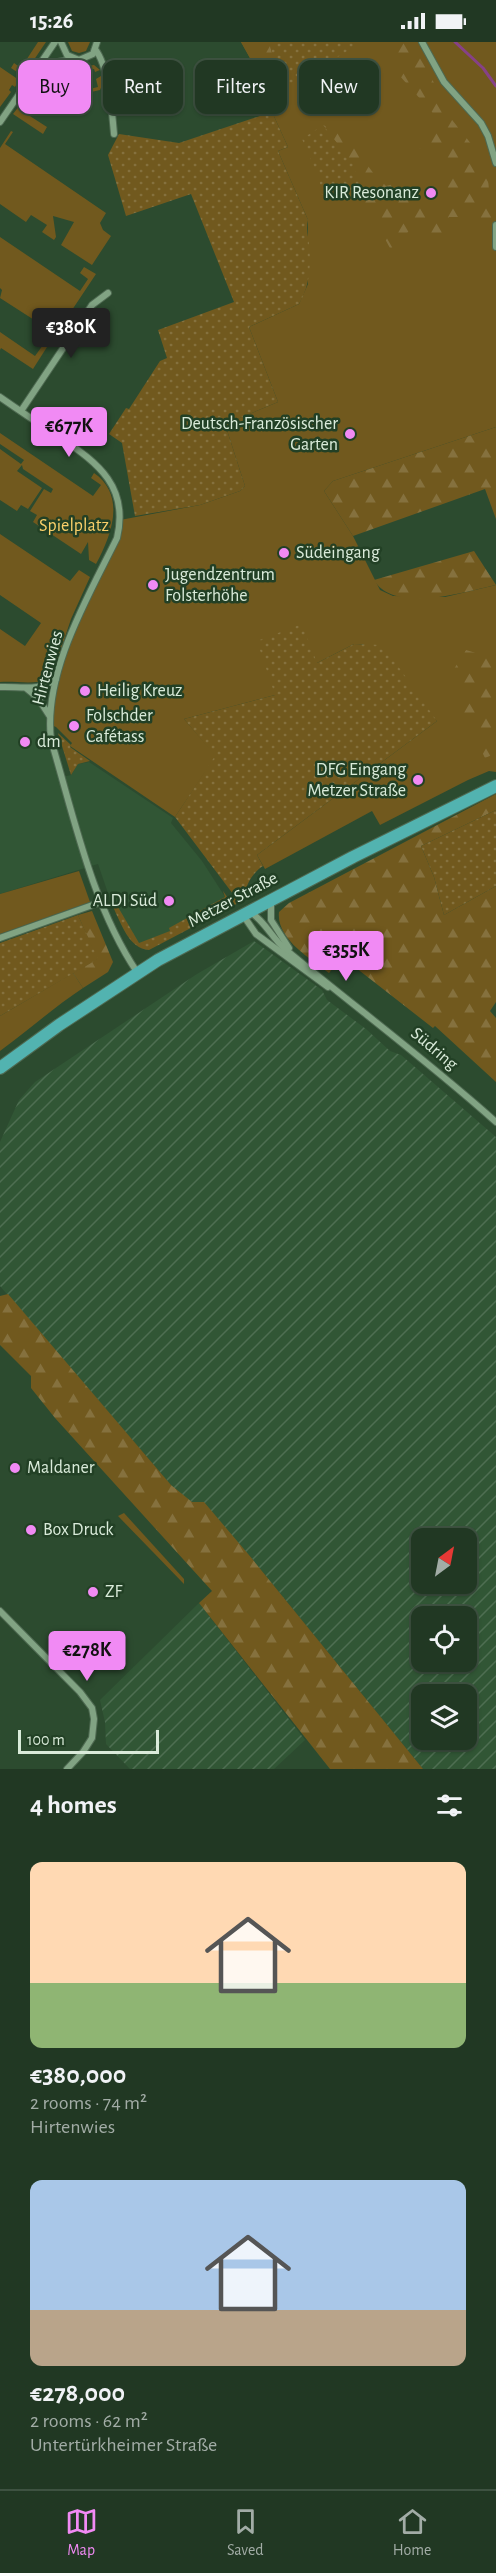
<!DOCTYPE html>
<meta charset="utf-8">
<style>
body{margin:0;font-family:"Alegreya Sans",sans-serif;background:#2d4330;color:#f1f3f6;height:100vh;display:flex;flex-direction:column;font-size:22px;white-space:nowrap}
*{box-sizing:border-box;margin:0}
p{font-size:20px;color:#a2aca6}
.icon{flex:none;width:33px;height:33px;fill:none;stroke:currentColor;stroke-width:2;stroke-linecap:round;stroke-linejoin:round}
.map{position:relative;height:1727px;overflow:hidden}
.details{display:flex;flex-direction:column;background:#213823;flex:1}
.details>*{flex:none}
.banner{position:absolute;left:18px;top:18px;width:460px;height:54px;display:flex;gap:12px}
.needle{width:39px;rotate:32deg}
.buttons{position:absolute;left:411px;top:1486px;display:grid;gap:12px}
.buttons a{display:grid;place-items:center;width:66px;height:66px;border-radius:12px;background:#213823;box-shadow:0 2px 4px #0004,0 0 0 2px #3e5241;font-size:30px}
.scale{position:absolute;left:18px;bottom:15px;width:141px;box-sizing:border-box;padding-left:6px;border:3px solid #daebda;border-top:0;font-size:16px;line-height:21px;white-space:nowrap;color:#daebda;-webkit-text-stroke:4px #224025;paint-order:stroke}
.price{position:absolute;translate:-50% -51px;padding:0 14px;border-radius:6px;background:#f18af4;color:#111;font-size:20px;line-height:39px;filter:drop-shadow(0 2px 3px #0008)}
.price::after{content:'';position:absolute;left:50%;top:36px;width:18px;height:14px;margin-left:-9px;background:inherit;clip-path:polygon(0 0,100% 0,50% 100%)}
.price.active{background:#222;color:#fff}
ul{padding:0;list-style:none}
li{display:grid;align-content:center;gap:12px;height:318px;padding:0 30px}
li span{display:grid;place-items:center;height:186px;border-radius:12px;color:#555}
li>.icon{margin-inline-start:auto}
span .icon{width:108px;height:108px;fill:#fffc;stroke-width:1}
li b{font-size:26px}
h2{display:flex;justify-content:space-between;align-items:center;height:72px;padding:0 30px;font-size:26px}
.chip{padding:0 21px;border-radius:12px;background:#213823;box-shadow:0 2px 4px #0004,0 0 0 2px #3e5241;font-size:21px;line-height:54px}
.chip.active{background:#f18af4;color:#111}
.status{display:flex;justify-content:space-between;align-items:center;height:42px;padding:0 30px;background:#213823;direction:ltr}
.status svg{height:16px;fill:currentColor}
.dock{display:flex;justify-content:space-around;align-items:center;height:84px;border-top:2px solid #3e5241;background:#213823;font-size:16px;color:#a2aca6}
.dock a{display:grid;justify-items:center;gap:3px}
.dock .active{color:#f18af4}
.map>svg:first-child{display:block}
.built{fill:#315635}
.industrial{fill:url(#industrial-furrows);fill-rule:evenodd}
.green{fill:#71591e}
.forest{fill:url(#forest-firs)}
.garden{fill:url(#garden-dots)}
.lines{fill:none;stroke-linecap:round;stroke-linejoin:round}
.stream{stroke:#864187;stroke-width:3}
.street-casing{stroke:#4e6951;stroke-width:8}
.primary-casing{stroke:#4e6951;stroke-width:14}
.street{stroke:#81a383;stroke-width:6}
.primary{stroke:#52b3b0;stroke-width:12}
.poi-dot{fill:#f18af4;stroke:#224025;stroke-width:2}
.labels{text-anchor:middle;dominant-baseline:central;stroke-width:5;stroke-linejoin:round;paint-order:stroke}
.poi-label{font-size:18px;fill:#daebda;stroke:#224025;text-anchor:start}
.park-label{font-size:18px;fill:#fbd06a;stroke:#224025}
.street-label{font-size:18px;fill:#daebda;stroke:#224025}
</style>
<div class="status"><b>15:26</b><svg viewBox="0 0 49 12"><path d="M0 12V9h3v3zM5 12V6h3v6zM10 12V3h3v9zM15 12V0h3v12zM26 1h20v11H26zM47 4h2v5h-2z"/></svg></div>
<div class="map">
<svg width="496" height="1727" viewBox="0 0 496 1727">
<defs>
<pattern id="industrial-furrows" width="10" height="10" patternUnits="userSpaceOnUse" patternTransform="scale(1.5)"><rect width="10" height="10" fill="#315635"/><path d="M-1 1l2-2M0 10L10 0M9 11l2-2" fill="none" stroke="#4e6e52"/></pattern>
<pattern id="forest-firs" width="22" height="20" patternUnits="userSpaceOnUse" patternTransform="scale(1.5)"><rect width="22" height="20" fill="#71591e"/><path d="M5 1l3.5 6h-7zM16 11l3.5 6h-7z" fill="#85713e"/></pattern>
<pattern id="garden-dots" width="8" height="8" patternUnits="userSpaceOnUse" patternTransform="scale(1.5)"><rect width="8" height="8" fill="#71591e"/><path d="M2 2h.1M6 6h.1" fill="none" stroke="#85713e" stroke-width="1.8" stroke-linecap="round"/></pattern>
</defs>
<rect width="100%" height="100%" fill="#2c4b2f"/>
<polygon class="built" points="0,645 27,647 50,675 49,682 62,735 71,733 78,722 89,720 173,776 171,781 202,819 231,864 146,908 132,899 124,888 110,857 98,822 0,852"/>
<g class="industrial">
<path d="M254 899 322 948 327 958 366 987 390 1009 401 1013 496 1095V1727H423L249 1513 171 1443 0 1244V1100L19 1058 35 1040 197 932ZM422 1497H466V1542H422ZM422 1575H466V1620H422ZM422 1653H466V1698H422Z"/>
<polygon points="199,1561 305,1698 274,1727 130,1727 106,1702 105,1680 100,1658"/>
</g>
<g class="green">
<polygon points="38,0 46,0 23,34 11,26 14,21 21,26"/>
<polygon points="68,0 90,0 86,9 79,11 72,9"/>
<path d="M241 0H496V385L333 439 324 449 353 494 380 548 393 554 445 555 496 543V730L489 729 468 738 380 783 372 769 265 827 257 813 437 679 363 602H354L317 621 275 653 184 677 216 714 175 775 70 704 72 701 56 685 49 682C52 617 90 554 117 496L120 478 200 463 240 449 245 444 225 382 278 360 249 285 299 262 308 242V178L278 109 288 105 272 70 268 48Z"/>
<polygon points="94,23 100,28 95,30 94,27 53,33 53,36 48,35 42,38 22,69 47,85 43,92 13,72 44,32"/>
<polygon points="0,25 19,38 15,45 12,43 9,48 11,50 0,65"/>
<polygon points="101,34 103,41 100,48 73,54 72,51 98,45 96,37"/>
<polygon points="11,89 13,90 5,102 106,171 100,181 103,188 111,194 92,223 61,203 74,180 53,174 56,195 54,198 42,190 47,183 31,173 26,180 0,162 0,106"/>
<polygon points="0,195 80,249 88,237 80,231 84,225 96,232 56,292 0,256 2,248 0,246"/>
<polygon points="0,290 35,314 43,303 47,305 33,327 1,306 0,308"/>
<path d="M0 391 93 454 101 443 91 436 94 431C127 454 111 494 96 522L89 518 88 500 81 512 33 480 37 473 30 469 44 447 51 451 53 447 23 427 22 423 17 429 42 446 28 467 21 463 17 469 0 458V407L21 422 24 418 0 402Z"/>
<path d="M0 492 70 539 79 528 90 535 71 577 51 637C34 643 18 639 0 640V587L25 604 41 581 0 553Z"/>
<polygon points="79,829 90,860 0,892 0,852"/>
<path d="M73 931 83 946C54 965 29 988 0 1009V974Z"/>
<polygon points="124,1471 184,1537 184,1542 118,1474"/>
</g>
<g class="forest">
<polygon points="241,0 269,0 282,49 279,68 272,70 268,48"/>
<polygon points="388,0 412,0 440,52 441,64 472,103 488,137 489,148 495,160 494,174 486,195 469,168 462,165 458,175 449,175 448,185 455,185 453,195 421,192 411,187 404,194 403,202 391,208 384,195 372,183 353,122 323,83 344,92 374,132 386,144 408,138 434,170 454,154 447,145 452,130 436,109 409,105 438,77 399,33 391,27 400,20"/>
<polygon points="496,385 496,477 485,447 353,494 324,449 333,439"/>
<path d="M474 509 496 543C464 550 394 572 374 538Z"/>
<polygon points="466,608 496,617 496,685 492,695 492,713 485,716 464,673 463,646 449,635"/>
<path d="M496 752V768L421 804 434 835 444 873 496 844V960L490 969 496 976V1040L435 984 433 986 342 915 329 931C311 917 276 897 279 870L289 861Z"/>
<polygon points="92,869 113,920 108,930 83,946 73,931 97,917 78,873"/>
<polygon points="8,1252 171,1443 192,1460 204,1460 249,1513 423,1727 330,1727 199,1561 212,1549 55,1376 31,1346 31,1334 0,1303 0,1254"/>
</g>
<g class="garden">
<polygon points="269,0 362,0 282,49"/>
<path d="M272 70 288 105 278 109 308 178C306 187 308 193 309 202 311 223 310 244 299 262L249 285 278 360 225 382 245 444 240 449 200 463 135 474 122 401 109 392 126 366 129 367 160 319 167 316 158 288 234 260 191 152 126 174 108 113 119 92 179 101Z"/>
<polygon points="323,83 353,122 361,147 322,153 319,136 302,97"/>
<path d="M302 582 317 621 354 602 383 603 437 679 257 813 263 824C253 830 244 845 244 858L149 908C129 907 121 881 113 865H118L139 901 170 889 169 886 225 855 223 849 228 856 233 852 175 775 215 714 184 677 275 653 257 599Z"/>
<polygon points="58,691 71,703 70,705 90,719 78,722 71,733"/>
<polygon points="496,768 496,844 444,873 434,835 421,804"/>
<polygon points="78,873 98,917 0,974 0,901"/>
</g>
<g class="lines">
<polyline class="stream" points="455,0 483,26 496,44"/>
<g class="street-casing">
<g id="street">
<polyline points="61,0 67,13 79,18 93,12 97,0"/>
<polyline points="422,0 444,40 481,81 488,94 496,121"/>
<path d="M95 7C109 25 112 69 114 92"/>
<polyline points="34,31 47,22 74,17"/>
<polyline points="0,80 55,0"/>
<polyline points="496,183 496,205"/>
<path d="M0 355C20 369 41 383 61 396 99 422 129 445 117 496 88 555 43 630 51 698 74 775 92 863 137 930"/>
<polyline points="21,369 92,263 108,251"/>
<path d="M0 645C19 644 40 650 56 637"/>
<polyline points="27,647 38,656 49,673"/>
<polyline points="271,858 271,878 289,906"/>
<path d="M250 870C264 878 272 896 285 907 355 965 428 1019 496 1080"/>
<polyline points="243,873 256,892 328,945"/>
<polyline points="0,896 101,860"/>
<polyline points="0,1569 80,1650 92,1666 94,1677 92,1696 83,1710 67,1727"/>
</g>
</g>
<g class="primary-casing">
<polyline id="primary" points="0,1026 59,983 158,918 353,815 496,744"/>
</g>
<use href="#street" class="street"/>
<use href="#primary" class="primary"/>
</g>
<g class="poi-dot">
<circle cx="431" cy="151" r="6"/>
<circle cx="350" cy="392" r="6"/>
<circle cx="284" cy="511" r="6"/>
<circle cx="153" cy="543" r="6"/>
<circle cx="85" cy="649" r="6"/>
<circle cx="74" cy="684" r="6"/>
<circle cx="25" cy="700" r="6"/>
<circle cx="418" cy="738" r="6"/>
<circle cx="169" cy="859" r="6"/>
<circle cx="15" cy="1426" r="6"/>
<circle cx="31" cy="1488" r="6"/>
<circle cx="93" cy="1550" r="6"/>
</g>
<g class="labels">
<g class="poi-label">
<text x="419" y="151" text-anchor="end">KIR Resonanz</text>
<text x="338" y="382" text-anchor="end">Deutsch-Französischer<tspan x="338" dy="21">Garten</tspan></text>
<text x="296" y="511">Südeingang</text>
<text x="165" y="533">Jugendzentrum<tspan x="165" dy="21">Folsterhöhe</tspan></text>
<text x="97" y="649">Heilig Kreuz</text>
<text x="86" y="674">Folschder<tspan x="86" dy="21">Cafétass</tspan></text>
<text x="37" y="700">dm</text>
<text x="406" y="728" text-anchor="end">DFG Eingang<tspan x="406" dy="21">Metzer Straße</tspan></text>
<text x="157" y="859" text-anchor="end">ALDI Süd</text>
<text x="27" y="1426">Maldaner</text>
<text x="43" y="1488">Box Druck</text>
<text x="105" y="1550">ZF</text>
</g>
<g class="park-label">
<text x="74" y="484">Spielplatz</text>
</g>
<g class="street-label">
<text transform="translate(48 626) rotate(-75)">Hirtenwies</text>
<text transform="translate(233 858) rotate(-28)">Metzer Straße</text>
<text transform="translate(434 1007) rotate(40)">Südring</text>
</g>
</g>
</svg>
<div class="buttons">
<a><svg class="needle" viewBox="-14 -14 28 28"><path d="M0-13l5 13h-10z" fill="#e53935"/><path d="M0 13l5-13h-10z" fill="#a2aca6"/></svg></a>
<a><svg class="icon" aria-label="locate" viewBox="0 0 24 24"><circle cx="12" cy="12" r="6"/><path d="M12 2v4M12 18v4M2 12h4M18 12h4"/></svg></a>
<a><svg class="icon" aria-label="layers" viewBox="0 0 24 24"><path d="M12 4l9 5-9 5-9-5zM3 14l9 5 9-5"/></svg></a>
</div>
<div class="scale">100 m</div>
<b class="price active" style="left:71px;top:317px">€380K</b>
<b class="price" style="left:69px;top:416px">€677K</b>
<b class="price" style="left:346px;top:940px">€355K</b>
<b class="price" style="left:87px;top:1640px">€278K</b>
<div class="banner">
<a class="chip active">Buy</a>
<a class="chip">Rent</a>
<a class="chip">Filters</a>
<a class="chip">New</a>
</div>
</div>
<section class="details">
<h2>4 homes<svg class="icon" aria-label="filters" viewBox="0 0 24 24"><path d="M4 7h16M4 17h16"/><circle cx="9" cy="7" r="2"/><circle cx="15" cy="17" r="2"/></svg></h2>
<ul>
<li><span style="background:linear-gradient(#ffd9b3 65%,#8fb573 0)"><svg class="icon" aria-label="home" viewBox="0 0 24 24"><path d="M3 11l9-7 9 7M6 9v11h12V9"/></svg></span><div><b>€380,000</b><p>2 rooms · 74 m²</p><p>Hirtenwies</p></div></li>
<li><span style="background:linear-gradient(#a9c7e8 70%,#b9a48a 0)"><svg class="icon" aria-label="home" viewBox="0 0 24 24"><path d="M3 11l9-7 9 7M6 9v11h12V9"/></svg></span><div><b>€278,000</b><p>2 rooms · 62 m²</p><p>Untertürkheimer Straße</p></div></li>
</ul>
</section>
<nav class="dock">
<a class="active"><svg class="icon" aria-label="map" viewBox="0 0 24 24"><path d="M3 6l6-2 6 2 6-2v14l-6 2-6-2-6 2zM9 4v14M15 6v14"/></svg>Map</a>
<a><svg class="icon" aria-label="saved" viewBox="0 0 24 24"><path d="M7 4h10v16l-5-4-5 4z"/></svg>Saved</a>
<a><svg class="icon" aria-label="home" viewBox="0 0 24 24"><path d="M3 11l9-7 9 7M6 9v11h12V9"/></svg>Home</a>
</nav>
